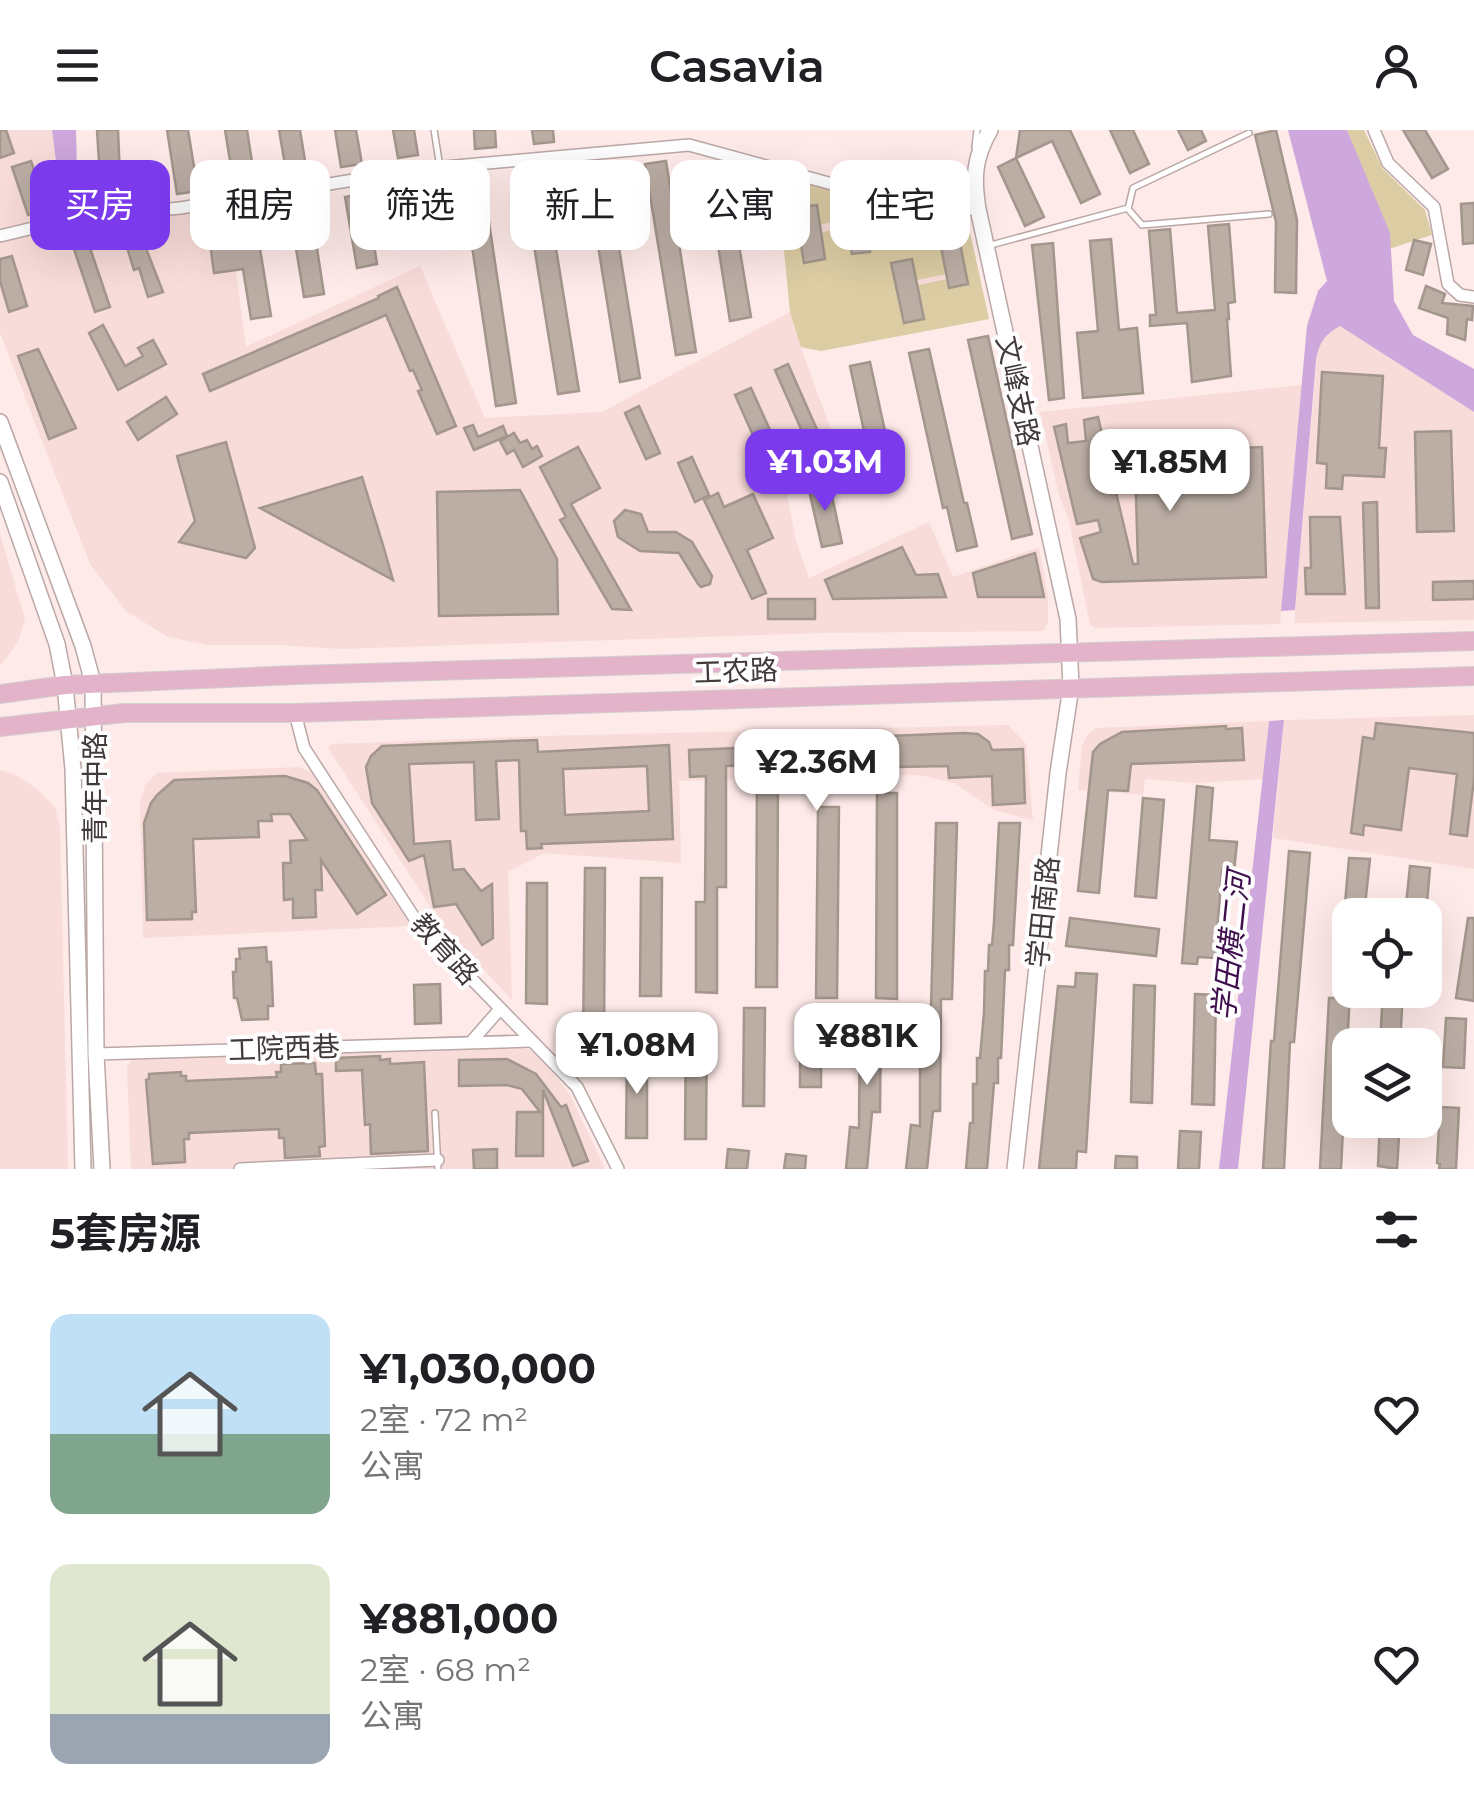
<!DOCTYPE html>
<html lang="zh">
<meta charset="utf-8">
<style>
body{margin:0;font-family:Montserrat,"Noto Sans SC",sans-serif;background:#f2f2f2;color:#202124;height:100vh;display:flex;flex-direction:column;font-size:38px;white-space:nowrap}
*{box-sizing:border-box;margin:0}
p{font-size:32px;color:#757577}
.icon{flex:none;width:55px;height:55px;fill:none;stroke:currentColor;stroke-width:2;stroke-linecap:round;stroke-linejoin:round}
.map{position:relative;height:1039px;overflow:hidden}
.sheet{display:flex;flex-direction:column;background:#fff;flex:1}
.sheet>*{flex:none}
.hud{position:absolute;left:30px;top:30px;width:1415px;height:90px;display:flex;gap:20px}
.tools{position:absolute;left:1332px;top:768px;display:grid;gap:20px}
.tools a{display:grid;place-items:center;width:110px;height:110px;border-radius:20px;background:#fff;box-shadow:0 10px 40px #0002;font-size:50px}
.price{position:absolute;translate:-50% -85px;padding:0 22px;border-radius:20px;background:#fff;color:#222;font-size:32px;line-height:65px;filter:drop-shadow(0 2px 5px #0008)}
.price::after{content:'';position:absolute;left:50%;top:60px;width:30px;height:22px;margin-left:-15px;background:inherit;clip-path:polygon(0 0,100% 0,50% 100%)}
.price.on{background:#7c3aed;color:#fff}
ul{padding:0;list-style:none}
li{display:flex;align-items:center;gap:30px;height:250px;padding:0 50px}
li span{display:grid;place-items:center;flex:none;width:280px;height:200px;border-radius:20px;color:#555}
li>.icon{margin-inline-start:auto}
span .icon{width:120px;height:120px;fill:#fffc;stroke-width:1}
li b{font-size:42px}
h2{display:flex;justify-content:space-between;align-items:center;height:120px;padding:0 50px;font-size:42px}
.pill{padding:0 35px;border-radius:20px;background:#fff;box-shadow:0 10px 40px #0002;font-size:35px;line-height:90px}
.pill.on{background:#7c3aed;color:#fff}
header{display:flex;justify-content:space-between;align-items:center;height:130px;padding:0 50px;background:#fff;font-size:45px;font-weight:600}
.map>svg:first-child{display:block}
.built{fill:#f8dcd9}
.green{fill:#dccda4;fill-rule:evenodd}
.water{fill:#cea7dc}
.building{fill:#bcaea5;stroke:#a3968c;stroke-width:2.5;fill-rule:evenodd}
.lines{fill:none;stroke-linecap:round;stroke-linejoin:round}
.lane-casing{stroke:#baa8a6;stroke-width:8}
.street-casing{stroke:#baa8a6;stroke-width:14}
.secondary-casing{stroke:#baa8a6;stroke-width:18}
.primary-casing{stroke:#d2d0d0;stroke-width:20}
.lane{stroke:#fff;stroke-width:5}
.street{stroke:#fff;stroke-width:11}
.secondary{stroke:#fff;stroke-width:15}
.primary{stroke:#e3b3ca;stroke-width:18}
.labels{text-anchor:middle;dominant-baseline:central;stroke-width:8;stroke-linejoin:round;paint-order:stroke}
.street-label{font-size:28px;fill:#423a3a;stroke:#fdfdfd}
.water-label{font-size:30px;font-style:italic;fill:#3f0e4d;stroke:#fdfdfd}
</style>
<header><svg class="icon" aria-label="menu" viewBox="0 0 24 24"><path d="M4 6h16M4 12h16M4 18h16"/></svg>Casavia<svg class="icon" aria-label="person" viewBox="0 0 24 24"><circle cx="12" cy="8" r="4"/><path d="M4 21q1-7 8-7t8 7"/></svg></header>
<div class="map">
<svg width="1474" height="1039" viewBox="0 0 1474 1039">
<rect width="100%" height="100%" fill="#feeae9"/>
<g class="built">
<polygon points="0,0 52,0 57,40 71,83 0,99"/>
<polygon points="777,47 938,86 966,84 989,189 821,221 801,218 839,322 785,353 796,411 809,448 929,392 953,447 1039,417 1048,467 1048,491 1044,501 821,503 341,519 280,515 207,515 168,507 126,481 90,434 0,203 0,111 76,94 227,74 246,217 420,136 485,288 602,282 790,182"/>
<polygon points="1340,195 1474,282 1474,490 1294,493 1318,216 1324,206"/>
<polygon points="1302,255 1280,494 1096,498 1090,495 1069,390 1059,365 1040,282"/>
<polygon points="0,404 25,489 18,512 0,536"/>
<polygon points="1474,585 1474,739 1273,708 1284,590"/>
<polygon points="1269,591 1263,649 1195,653 1145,649 1143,665 1078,660 1082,616 1088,604 1096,598"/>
<polygon points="1008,595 1026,614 1033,690 994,680 954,653 919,645 679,651 681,733 544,723 508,742 512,870 442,795 328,618 332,614 540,606"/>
<polygon points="299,637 315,644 411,796 143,808 140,673 145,655 157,643"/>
<polygon points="0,640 18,646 37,659 55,677 60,697 68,1039 0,1039"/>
<polygon points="515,917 535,921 570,965 605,1039 131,1039 127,937 133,928"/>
</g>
<g class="green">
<path d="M1347 0H1364L1383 39 1425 80 1432 105 1389 119C1390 92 1382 89 1373 67 1363 45 1356 22 1347 0Z"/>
<path d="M777 47 938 86 966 84 989 189 821 221 801 217 790 182ZM816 75 820 95 864 84 870 121 852 124 848 98 821 102 825 129 804 133 795 78ZM958 103 968 154 950 158 948 149 918 155 924 189 904 193 892 133 912 129 917 150 947 144Z"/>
</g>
<g class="water">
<polygon points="52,0 76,0 77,41 69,47 57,40"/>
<path d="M1288 0H1347L1390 103 1394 171 1413 205 1474 239V282L1340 196C1324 205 1319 213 1316 231L1295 480 1281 481 1307 196 1318 161 1327 151Z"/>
<polygon points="1284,590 1238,1039 1219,1039 1269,591"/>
</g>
<g class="building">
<polygon points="0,0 6,0 14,23 0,28"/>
<polygon points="97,0 118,0 120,48 100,48"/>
<polygon points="167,0 188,0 198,61 177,64"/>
<polygon points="225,0 247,0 255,51 234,55"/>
<polygon points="279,0 300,0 307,43 287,46"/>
<polygon points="335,0 356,0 362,34 341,37"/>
<polygon points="393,0 414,0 418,25 398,28"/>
<polygon points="474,0 495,0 496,17 475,19"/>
<polygon points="532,0 553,0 554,12 534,14"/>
<polygon points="1020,0 1070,0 1100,64 1081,73 1052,11 1016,28"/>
<polygon points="1110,0 1133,0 1149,34 1130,43"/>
<polygon points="1178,0 1201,0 1206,11 1188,20"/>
<polygon points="1276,0 1297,90 1296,163 1275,162 1276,92 1255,5"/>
<polygon points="1403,0 1425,0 1448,39 1432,48"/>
<polygon points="1016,28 1044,87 1025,96 998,37"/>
<polygon points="31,31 47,78 28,85 12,37"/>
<polygon points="666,31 696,222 676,225 645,34"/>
<polygon points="606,37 640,248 620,252 586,41"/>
<polygon points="726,37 751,187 730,191 706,40"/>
<polygon points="544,44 579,261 558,264 523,48"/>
<polygon points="483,52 516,273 496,276 463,56"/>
<polygon points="423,54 432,107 412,111 403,57"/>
<polygon points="366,63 377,134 357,138 345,67"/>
<polygon points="310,73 324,164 304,167 289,76"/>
<polygon points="1474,73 1474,113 1463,114 1461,74"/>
<polygon points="817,75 825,129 804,133 795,78"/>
<polygon points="226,80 227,86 254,82 271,186 251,189 243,139 214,143 206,83"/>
<polygon points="865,84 870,122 852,124 846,87"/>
<polygon points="136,93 163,162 148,167 139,138 134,140 121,98"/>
<polygon points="1229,94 1235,172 1228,173 1229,189 1227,189 1231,246 1192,252 1187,193 1150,196 1150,185 1156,185 1149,101 1170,99 1177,183 1215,180 1208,96"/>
<polygon points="83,97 110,177 95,182 68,101"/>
<polygon points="958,103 968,154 949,158 939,107"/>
<polygon points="1111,109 1119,200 1137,198 1143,263 1083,268 1077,203 1098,201 1090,111"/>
<polygon points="1414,110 1431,114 1423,145 1406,140"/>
<polygon points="1053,113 1064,268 1049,270 1032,115"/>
<polygon points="12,126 27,176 9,182 0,151 0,129"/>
<polygon points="912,129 924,189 904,193 891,133"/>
<polygon points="1426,156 1445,164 1442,173 1473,176 1472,190 1467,189 1465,210 1447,204 1448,188 1419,178"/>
<polygon points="397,157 456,296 437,304 418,261 422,260 413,240 410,241 386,185 210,261 203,244 379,168 378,166"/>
<polygon points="103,195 125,236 143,226 138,218 153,210 166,234 118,260 89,203"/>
<polygon points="988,206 1032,404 1012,409 968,210"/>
<polygon points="38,219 76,298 49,309 18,226"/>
<polygon points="929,219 964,373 967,373 977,416 957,421 947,377 943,378 909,223"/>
<polygon points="870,232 893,338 873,343 850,236"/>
<polygon points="788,234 826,320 813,326 775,240"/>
<polygon points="1322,242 1383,246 1379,318 1386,318 1384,347 1343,345 1342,359 1326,358 1327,334 1317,333"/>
<polygon points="751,258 788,340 772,348 735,265"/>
<polygon points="166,267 177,284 138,310 127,292"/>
<polygon points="639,276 660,323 646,329 625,283"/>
<polygon points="1098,287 1133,434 1138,434 1135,333 1219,331 1219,319 1262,317 1266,447 1102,452 1093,449 1080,408 1101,402 1098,390 1077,394 1054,297 1066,294 1068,313 1086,311 1084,290"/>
<polygon points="473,295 478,307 503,296 507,306 474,320 464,298"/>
<polygon points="1451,301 1454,401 1417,402 1415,302"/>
<polygon points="514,303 520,313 527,310 532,319 537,316 542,326 523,337 514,320 507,324 500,311"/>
<polygon points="226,312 255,418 246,428 179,412 195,391 177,326"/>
<polygon points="578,317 600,358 571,374 631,480 612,479 560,390 566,387 540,337"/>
<polygon points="692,327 709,365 695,372 678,333"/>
<polygon points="362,347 383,415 393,450 260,378"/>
<polygon points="829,352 842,413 822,417 808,356"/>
<polygon points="520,360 557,429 558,484 439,486 437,362"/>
<polygon points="718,363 724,377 753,364 773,408 747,420 766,463 752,469 704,370"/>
<polygon points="1377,372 1379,478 1366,478 1363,373"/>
<polygon points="625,380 641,384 648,402 676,402 692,412 712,446 710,454 701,457 698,454 679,423 640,421 618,407 614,391"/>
<polygon points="1310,387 1340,387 1345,464 1306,464 1305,438 1311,438"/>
<polygon points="902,417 916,445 938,444 946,467 833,469 825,450"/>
<polygon points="1035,423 1044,467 978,467 973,443"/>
<polygon points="1474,451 1474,469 1433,470 1433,452"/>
<rect x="768" y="469" width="47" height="20"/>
<polygon points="1376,593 1474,603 1474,649 1467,706 1450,704 1457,644 1409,638 1401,700 1364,695 1363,705 1351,703 1363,607 1374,609"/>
<polygon points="1226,596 1226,599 1242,598 1244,630 1131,634 1128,661 1108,660 1099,763 1078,761 1093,622 1100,614 1122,602"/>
<polygon points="964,603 978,604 989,612 992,620 1023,619 1025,673 993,675 992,646 949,648 948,636 796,639 797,643 778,644 777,857 756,857 757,635 726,636 726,757 717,757 717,863 696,862 696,772 705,772 706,646 690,647 689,620 763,617 763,611"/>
<path d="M537 610 538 622 669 615 673 709 541 714 542 718 527 719 526 701H521L519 630 496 631 499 689 476 690 474 632 409 634 414 714 450 711 453 740 464 739 481 761 492 754 493 808 482 815 456 774 434 777 424 725 409 731 372 673 366 637 371 626 382 616ZM647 636 649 681 565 685 563 639Z"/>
<polygon points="285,646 308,653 317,660 386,765 357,784 321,730 322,760 315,760 316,787 293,788 293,769 284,770 283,733 291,733 290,711 307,710 290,684 271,684 272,691 258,691 259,707 193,709 196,782 192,782 192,789 147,790 144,693 151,673 157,665 174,650"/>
<polygon points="1197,656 1213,658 1209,710 1237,712 1234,741 1222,740 1215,828 1198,827 1197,834 1182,833"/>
<polygon points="877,663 897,663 897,869 876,868"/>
<polygon points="1143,668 1164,670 1156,768 1135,766"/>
<polygon points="818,677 839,677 837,868 816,868"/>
<polygon points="936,693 957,693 952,869 941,869 940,981 933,981 927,1039 906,1039 911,995 920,996 920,878 931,878"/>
<polygon points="999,693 1020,693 1013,815 1009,815 1009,840 1005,840 1001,928 998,928 998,953 994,953 987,1039 966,1039 970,993 973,993 973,954 977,954 977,928 980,928 984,882 985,841 988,841 989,815 992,815 994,792"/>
<polygon points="1289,721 1310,723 1294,912 1290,912 1284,1039 1263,1039 1271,911 1274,911"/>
<polygon points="1349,728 1370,729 1364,785 1344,785"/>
<polygon points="1410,736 1430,738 1426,785 1405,785"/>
<polygon points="585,738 605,738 604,912 583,912"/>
<polygon points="641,748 662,748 661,866 640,866"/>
<polygon points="527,753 547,753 547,874 526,873"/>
<polygon points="1070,788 1159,799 1156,826 1066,816"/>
<polygon points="1468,788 1474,788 1474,871 1456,868"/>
<polygon points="1343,793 1350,793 1350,860 1341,1039 1320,1039 1329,868 1336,868"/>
<polygon points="266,817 267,832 271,832 273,876 268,876 268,889 242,890 237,868 234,868 233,842 236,842 236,829 240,829 239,819"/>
<polygon points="1076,843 1097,844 1086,1022 1077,1021 1076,1039 1039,1039 1058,856 1075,857"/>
<polygon points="440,854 441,893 415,894 414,855"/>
<polygon points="1134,855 1155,856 1152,973 1131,972"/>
<polygon points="1383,860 1403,860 1400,915 1380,915"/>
<polygon points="1195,864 1216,865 1214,975 1192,974"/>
<polygon points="744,878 765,878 764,976 743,976"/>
<polygon points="860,879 881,880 880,982 872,982 867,1039 846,1039 850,997 859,998"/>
<rect x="800" y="883" width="21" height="74"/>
<polygon points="1446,888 1466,889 1464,938 1443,937"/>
<polygon points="686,889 707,889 706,1009 685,1009"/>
<polygon points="380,926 380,930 390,929 390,934 424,932 428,1021 371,1024 370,994 365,995 362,940 336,941 336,928"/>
<polygon points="627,926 647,926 647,1008 626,1008"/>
<polygon points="507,929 536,944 561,977 566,975 588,1031 573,1036 543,960 543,1026 516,1026 517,982 540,982 522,959 507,955 459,956 459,930"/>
<polygon points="315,933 316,944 322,944 325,1016 319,1017 320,1026 285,1028 284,1008 279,1008 279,999 189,1003 189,1009 184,1009 185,1032 153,1034 146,950 149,949 149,944 181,942 181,946 186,946 186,951 277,947 276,942 281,942 281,934"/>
<polygon points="1440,977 1459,978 1456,1039 1439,1039 1440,1034 1437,1033"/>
<polygon points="1380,990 1400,990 1397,1039 1378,1036"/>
<polygon points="1180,1001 1201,1002 1199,1039 1178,1039"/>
<polygon points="497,1019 497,1039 474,1039 473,1020"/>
<polygon points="728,1019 749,1021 747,1039 726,1039"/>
<polygon points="786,1024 806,1026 805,1039 784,1039"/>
<polygon points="1116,1026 1137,1027 1137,1039 1115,1039"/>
</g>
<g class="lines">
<g class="lane-casing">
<g id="lane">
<polyline points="434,0 440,37"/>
<polyline points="1249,3 1133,58 1128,79 1142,95 1269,84"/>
<polyline points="975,17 977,0"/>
<polyline points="991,115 1128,78"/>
<polyline points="435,983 438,1039"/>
</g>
</g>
<g class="street-casing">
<g id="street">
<polyline points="1374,0 1388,33 1434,77 1448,154 1460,165 1474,167"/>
<polyline points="0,106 71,89 180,78 422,39 689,15 924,79 978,79"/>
<polyline points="295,583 304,618 419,795 577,957 618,1039"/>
<polyline points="472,911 500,879"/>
<polyline points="96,924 531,911"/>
<polyline points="240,1039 438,1030"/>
</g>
</g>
<g class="secondary-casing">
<g id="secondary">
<path d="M990 0C974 28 973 48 978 79L1068 489 1071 557 1058 643 1015 1039"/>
<polyline points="0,292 83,516 93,553 96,924 102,1039"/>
<polyline points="0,352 57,514 65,555 73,639 83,1039"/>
</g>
</g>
<g class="primary-casing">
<g id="primary">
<polyline points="0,564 65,555 296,545 1474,511"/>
<polyline points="0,597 124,583 295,583 1474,546"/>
</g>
</g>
<use href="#lane" class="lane"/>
<use href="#street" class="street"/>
<use href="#secondary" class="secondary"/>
<use href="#primary" class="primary"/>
</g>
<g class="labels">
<g class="street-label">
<text transform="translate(1018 261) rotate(78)">文峰支路</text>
<text transform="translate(736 541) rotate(-2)">工农路</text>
<text transform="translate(95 658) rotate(-90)">青年中路</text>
<text transform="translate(1043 782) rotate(-84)">学田南路</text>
<text transform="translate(445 819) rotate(48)">教育路</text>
<text transform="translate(284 918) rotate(-2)">工院西巷</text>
</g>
<g class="water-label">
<text transform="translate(1231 816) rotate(-84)">学田横二河</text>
</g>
</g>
</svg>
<div class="tools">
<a><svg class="icon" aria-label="locate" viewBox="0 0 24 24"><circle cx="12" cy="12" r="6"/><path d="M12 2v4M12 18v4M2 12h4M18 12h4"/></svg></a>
<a><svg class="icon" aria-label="layers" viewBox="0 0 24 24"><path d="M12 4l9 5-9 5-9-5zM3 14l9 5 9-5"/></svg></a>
</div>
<b class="price on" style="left:825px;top:384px">¥1.03M</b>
<b class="price" style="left:1170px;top:384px">¥1.85M</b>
<b class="price" style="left:817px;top:684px">¥2.36M</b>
<b class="price" style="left:867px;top:958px">¥881K</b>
<b class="price" style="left:637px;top:967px">¥1.08M</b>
<div class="hud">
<a class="pill on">买房</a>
<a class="pill">租房</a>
<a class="pill">筛选</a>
<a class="pill">新上</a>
<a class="pill">公寓</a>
<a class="pill">住宅</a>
</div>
</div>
<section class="sheet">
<h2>5套房源<svg class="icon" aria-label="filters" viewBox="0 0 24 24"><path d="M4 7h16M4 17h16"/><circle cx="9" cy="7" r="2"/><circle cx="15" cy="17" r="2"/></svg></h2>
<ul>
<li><span style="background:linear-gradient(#bfe0f5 60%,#7fa58c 0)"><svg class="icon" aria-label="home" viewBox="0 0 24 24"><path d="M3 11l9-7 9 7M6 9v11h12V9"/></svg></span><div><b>¥1,030,000</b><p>2室 · 72 m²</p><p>公寓</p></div><svg class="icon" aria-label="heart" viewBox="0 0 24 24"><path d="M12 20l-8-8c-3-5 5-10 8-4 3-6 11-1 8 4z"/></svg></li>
<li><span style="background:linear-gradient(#dfe7d0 75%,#9aa5b1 0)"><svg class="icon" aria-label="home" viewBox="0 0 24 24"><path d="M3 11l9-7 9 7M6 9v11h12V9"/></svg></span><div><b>¥881,000</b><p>2室 · 68 m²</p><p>公寓</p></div><svg class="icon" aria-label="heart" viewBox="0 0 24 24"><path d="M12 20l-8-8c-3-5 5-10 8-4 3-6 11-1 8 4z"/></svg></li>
</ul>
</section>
